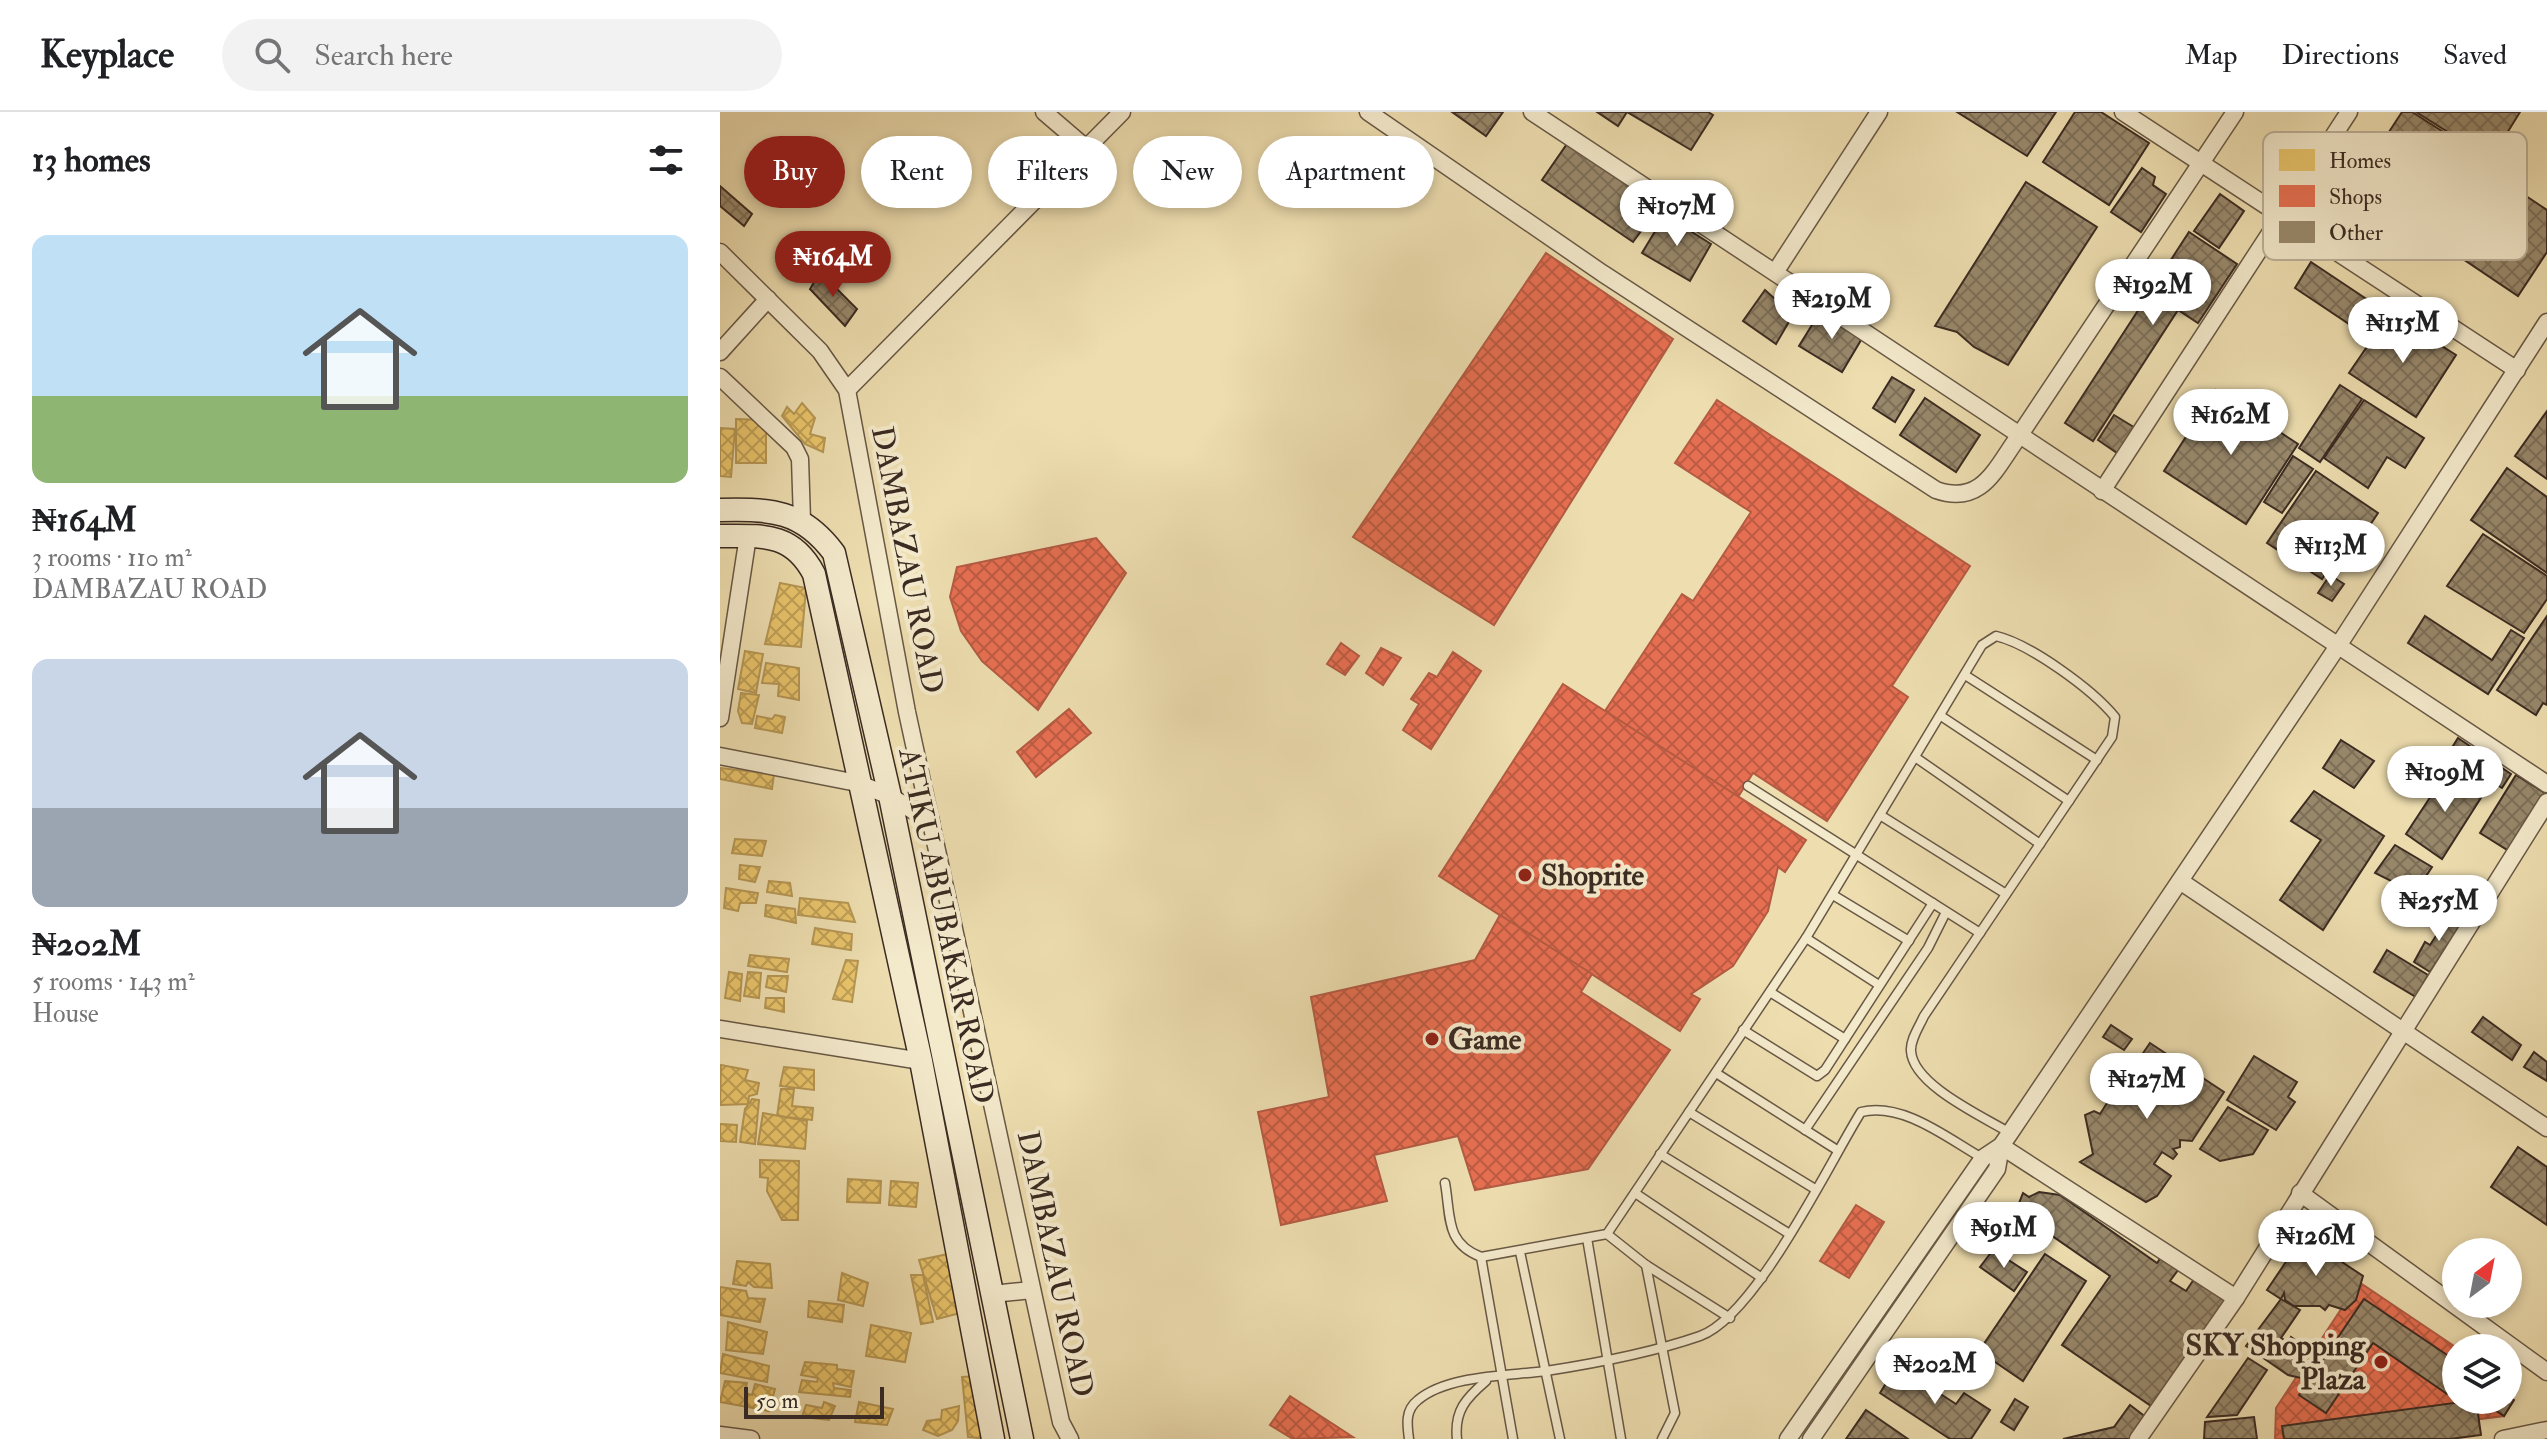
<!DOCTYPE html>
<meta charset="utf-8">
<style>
body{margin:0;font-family:"IM FELL Double Pica",serif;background:#f2f2f2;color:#202124;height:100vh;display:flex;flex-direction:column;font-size:30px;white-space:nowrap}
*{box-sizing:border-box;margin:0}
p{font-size:26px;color:#757577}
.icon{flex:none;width:44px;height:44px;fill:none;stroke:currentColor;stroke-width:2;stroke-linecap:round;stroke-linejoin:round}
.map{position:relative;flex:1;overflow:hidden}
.details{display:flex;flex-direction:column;background:#fff;width:720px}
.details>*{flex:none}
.banner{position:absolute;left:24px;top:24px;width:760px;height:72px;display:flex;gap:16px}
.needle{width:52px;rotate:32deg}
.fabs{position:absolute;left:1722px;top:1126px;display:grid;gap:16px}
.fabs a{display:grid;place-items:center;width:80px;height:80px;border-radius:50%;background:#fff;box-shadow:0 4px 12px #0003;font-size:40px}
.scale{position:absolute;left:24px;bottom:20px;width:140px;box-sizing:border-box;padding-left:8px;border:4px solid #3b2b22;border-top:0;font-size:22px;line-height:28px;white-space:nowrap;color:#3b2b22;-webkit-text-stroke:6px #f3e9cb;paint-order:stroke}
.price{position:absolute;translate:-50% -68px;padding:0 18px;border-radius:28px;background:#fff;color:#222;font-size:26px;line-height:52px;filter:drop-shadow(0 2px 4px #0008)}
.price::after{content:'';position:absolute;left:50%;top:48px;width:24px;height:18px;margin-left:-12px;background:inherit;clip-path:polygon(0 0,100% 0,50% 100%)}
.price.on{background:#8f2418;color:#fff}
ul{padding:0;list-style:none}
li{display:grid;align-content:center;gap:16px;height:424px;padding:0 32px}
li span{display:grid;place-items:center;height:248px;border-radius:16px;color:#555}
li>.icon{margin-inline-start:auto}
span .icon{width:144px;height:144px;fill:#fffc;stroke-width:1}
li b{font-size:34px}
h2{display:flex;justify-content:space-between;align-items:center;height:96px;padding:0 32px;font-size:34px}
.chip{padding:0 28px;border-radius:36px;background:#fff;box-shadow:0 4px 12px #0003;font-size:28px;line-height:72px}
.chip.on{background:#8f2418;color:#fff}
header{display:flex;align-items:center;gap:48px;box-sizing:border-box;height:112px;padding:0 40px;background:#fff;border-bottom:2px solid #e0e0e0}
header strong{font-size:38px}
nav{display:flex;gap:44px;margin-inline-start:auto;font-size:28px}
.search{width:560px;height:72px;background:#f2f2f2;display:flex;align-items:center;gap:20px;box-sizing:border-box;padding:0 28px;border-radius:44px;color:#757577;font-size:30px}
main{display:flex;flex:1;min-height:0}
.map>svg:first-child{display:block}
.homes{fill:url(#homes-cross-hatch);stroke:#b59654;stroke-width:2}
.shops{fill:url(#shops-cross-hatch);stroke:#b35b43;stroke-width:2}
.building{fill:url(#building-cross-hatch);stroke:#3b2b22;stroke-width:2}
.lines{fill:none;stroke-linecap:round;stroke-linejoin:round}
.lane-casing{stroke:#685845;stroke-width:11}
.street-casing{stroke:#685845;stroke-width:19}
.secondary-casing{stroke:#3b2b22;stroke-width:25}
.lane{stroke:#f3e9cb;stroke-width:8}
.street{stroke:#f3e9cb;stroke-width:16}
.secondary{stroke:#f3e9cb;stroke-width:22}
.poi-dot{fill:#8f2418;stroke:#f3e9cb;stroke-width:3}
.labels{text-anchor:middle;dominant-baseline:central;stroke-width:8;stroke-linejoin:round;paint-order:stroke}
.street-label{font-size:30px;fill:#3b2b22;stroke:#f3e9cb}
.poi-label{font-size:30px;font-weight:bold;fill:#3b2b22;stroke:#f3e9cb;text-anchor:start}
.key{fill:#f3e9cb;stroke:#bcb098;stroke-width:2}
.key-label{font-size:22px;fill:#3b2b22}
</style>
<header>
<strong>Keyplace</strong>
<div class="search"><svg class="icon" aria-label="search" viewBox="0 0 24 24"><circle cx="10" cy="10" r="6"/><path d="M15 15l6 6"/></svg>Search here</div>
<nav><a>Map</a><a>Directions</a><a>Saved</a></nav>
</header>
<main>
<section class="details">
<h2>13 homes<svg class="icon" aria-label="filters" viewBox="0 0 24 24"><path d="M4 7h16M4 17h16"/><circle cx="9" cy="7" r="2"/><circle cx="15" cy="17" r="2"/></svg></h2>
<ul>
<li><span style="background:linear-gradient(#bfe0f5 65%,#8fb573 0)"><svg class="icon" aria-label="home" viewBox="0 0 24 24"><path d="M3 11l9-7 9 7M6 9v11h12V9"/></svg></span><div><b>₦164M</b><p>3 rooms · 110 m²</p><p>DAMBAZAU ROAD</p></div></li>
<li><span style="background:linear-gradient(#c9d6e8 60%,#9aa5b1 0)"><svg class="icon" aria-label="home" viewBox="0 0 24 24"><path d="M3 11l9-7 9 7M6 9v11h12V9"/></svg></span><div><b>₦202M</b><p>5 rooms · 143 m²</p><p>House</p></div></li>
</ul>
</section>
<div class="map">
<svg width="1827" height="1327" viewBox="0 0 1827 1327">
<defs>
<pattern id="homes-cross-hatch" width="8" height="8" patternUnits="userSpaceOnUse" patternTransform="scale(2)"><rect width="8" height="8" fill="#e9c46a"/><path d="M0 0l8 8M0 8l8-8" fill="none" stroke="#be9f57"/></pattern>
<pattern id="shops-cross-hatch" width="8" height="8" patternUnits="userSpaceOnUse" patternTransform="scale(2)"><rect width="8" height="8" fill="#e76f51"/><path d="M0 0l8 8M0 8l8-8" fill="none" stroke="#bc5b43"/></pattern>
<pattern id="building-cross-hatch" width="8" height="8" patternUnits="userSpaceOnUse" patternTransform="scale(2)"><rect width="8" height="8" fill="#98886b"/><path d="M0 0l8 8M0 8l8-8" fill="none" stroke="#7d6f58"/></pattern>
</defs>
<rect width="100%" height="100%" fill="#edddaf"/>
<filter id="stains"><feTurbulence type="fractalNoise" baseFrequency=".0025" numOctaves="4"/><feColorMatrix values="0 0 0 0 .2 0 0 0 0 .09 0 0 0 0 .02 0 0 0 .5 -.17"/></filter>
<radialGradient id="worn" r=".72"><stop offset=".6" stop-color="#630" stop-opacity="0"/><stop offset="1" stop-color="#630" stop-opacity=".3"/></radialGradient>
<g class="homes">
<polygon points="82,291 95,306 90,322 105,326 103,340 85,332 62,304 67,295 74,302"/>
<polygon points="16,307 46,308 46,351 16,351"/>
<polygon points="0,316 15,317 11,365 0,364"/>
<polygon points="60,471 86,476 81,535 45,532"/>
<polygon points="25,539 43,542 36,581 18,577"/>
<polygon points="46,551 79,556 79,588 58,584 59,572 42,571"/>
<polygon points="21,581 39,583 32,612 22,611 18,599"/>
<polygon points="55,603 65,605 62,621 35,616 37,604 52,607"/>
<polygon points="0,656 54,662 52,677 0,667"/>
<polygon points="15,727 46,729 42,744 12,741"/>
<polygon points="20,753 40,755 35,770 19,767"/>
<polygon points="49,769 70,771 72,784 47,780"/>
<polygon points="6,776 38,781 36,791 20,791 18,799 4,796"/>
<polygon points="80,786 128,791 135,810 78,803"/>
<polygon points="46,793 75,797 76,811 45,804"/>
<polygon points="95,816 132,822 131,838 92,832"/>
<polygon points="30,843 69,847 67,860 28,854"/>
<polygon points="126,848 138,849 132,890 113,887"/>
<polygon points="9,860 22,862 20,889 5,886"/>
<polygon points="28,860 41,861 39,886 24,884"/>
<polygon points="48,864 68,864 66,880 46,875"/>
<polygon points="46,886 64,886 64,900 45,896"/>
<polygon points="1,953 28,958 25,968 39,971 37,982 29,984 28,992 0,993"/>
<polygon points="64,955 94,958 94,978 60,974"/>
<polygon points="61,977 74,977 72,994 93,996 92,1008 57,1004"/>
<polygon points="32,987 39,988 35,1032 20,1030 25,997"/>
<polygon points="43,1001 87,1009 85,1037 38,1032"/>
<polygon points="0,1012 17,1013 16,1030 0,1029"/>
<polygon points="40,1048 79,1049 78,1108 62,1108 47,1079 48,1066 40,1065"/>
<polygon points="128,1067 161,1069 160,1091 127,1090"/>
<polygon points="171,1069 198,1071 196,1095 169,1093"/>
<polygon points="233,1141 244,1200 217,1207 199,1148"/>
<polygon points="17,1149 50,1152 52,1176 34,1175 28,1170 26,1174 13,1172"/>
<polygon points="122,1161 148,1171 143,1194 118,1188"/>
<polygon points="191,1163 203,1163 213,1210 201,1212"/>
<polygon points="0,1175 26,1179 28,1186 45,1187 40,1210 0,1203"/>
<polygon points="89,1189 124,1193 122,1210 88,1205"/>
<polygon points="8,1210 47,1220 43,1242 6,1238"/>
<polygon points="151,1213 191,1221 185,1250 146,1244"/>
<polygon points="3,1242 49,1254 47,1270 0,1261"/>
<polygon points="85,1250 117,1253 117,1257 134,1259 131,1275 113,1271 114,1276 131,1278 130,1285 79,1280 82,1268 97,1270 98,1266 81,1263"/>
<polygon points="258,1264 270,1327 248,1325 242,1265"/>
<polygon points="5,1269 27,1271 25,1281 32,1283 35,1272 55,1277 49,1299 0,1290"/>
<polygon points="104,1290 115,1294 109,1308 82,1305 86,1293 102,1296"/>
<polygon points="139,1290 173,1297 167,1313 135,1310"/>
<polygon points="239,1294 238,1309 232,1318 218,1324 203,1318 207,1309 221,1307 222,1298"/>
</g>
<g class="shops">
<polygon points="826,141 953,227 774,513 633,425"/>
<polygon points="997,288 1250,454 1172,574 1188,585 1107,709 1033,661 1018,685 885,599 962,482 973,489 1031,400 955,351"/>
<polygon points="376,426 406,461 318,598 262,549 241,519 230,485 237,455"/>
<polygon points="621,531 639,544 625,563 607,552"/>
<polygon points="661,536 681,546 663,573 646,561"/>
<polygon points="733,540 761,559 711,637 683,618 699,592 691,587 709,561 717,565"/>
<polygon points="843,572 1086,728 1065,760 1058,755 1048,799 1013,854 971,882 980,887 960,919 719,764"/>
<polygon points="349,597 371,621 316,665 297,640"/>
<polygon points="780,803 872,862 861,880 950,938 868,1057 755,1078 738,1024 654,1043 667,1089 561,1113 538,1000 609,985 591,885 755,848"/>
<polygon points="1136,1093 1164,1110 1129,1166 1100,1149"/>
<polygon points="1639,1170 1737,1236 1736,1288 1788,1288 1784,1304 1600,1327 1555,1327 1556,1296"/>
<polygon points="570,1284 633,1325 573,1327 550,1313"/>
</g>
<g class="building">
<polygon points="732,0 783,0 766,24"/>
<polygon points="877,0 907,0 898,14"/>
<polygon points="907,0 988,0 993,3 971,38"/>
<polygon points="1237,0 1336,0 1307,44"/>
<polygon points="1355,0 1381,0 1429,31 1389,93 1323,50"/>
<polygon points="1682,0 1692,0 1736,28 1711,69 1697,61 1674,96 1647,79 1650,73 1639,66"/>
<polygon points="1696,0 1800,0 1771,47"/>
<polygon points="849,29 942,91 913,130 822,68"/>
<polygon points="1422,56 1435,65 1433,73 1446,82 1421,120 1391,100"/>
<polygon points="1776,64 1827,98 1827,140 1798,184 1728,137"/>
<polygon points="1306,70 1377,115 1288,253 1254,235 1237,220 1215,214"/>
<polygon points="0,74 32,102 24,114 0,94"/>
<polygon points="1500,82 1524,99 1499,136 1474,119"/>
<polygon points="945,103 991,132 970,169 922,141"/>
<polygon points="1469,120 1517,152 1478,211 1458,198 1373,329 1345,311"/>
<polygon points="1591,150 1657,194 1641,220 1575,176"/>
<polygon points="100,160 137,197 125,214 90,177"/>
<polygon points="1045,178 1056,188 1064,179 1081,189 1056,232 1023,209"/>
<polygon points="1102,197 1144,223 1122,260 1079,234"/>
<polygon points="1670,201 1736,243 1696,305 1629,261"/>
<polygon points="1172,265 1194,278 1175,310 1153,296"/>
<polygon points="1620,273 1642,287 1600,350 1579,336"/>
<polygon points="1496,278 1578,332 1526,412 1444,359"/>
<polygon points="1205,286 1260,323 1236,360 1180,323"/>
<polygon points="1644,288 1704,326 1685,356 1667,345 1648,376 1604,346"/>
<polygon points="1827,299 1827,367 1795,344"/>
<polygon points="1394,303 1417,317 1400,343 1378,328"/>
<polygon points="1573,344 1593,357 1562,401 1544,390"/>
<polygon points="1787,356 1827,385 1827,461 1751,408"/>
<polygon points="1596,359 1658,401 1646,419 1637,413 1602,467 1547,431"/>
<polygon points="1763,422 1827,464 1827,487 1804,521 1727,474"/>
<polygon points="1610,463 1624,472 1612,489 1598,481"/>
<polygon points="1705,504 1772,548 1791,518 1804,526 1768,582 1688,531"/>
<polygon points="1827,504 1827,593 1823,591 1816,603 1777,578"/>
<polygon points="1738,626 1791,662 1782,676 1728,642"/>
<polygon points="1621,628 1654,649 1634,676 1603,656"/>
<polygon points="1728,658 1764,681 1722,747 1686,722"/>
<polygon points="1796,663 1825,681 1789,739 1760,721"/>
<polygon points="1594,679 1664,724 1603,818 1560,788 1601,728 1571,709"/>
<polygon points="1675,733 1712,755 1695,781 1655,761"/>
<polygon points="1731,801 1744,808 1710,860 1694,850 1705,830 1710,833"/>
<polygon points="1667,838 1708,863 1696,885 1654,860"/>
<polygon points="1763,905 1801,933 1792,948 1752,920"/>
<polygon points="1391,913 1412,927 1404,938 1383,925"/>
<polygon points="1430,931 1504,980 1472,1029 1460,1028 1460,1035 1453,1037 1457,1042 1453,1047 1442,1040 1434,1052 1451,1064 1437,1084 1426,1090 1360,1050 1373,1042 1365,1003 1374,999 1380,1002 1396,977 1383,968 1395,949 1411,959"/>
<polygon points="1814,940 1827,950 1827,969 1804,955"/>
<polygon points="1534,944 1577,970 1568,985 1575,990 1556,1018 1507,988"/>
<polygon points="1508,995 1548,1018 1533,1042 1500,1049 1480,1037"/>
<polygon points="1798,1035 1827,1055 1827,1113 1771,1075"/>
<polygon points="1319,1080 1340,1083 1437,1151 1444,1141 1461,1154 1450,1169 1466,1179 1479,1160 1516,1186 1437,1298 1342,1233 1390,1164 1296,1099 1303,1081 1309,1085"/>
<polygon points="1584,1123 1601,1127 1604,1138 1643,1164 1636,1188 1625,1198 1609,1193 1605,1198 1600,1194 1574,1194 1565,1188 1564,1181 1561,1187 1547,1178"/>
<polygon points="1273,1138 1307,1160 1294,1179 1260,1155"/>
<polygon points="1325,1142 1366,1169 1303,1269 1259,1239"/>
<polygon points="1561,1187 1580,1198 1561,1226 1568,1230 1571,1225 1582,1233 1576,1243 1583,1248 1586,1258 1581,1266 1568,1263 1526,1234"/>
<polygon points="1644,1187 1736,1249 1736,1282 1730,1278 1727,1282 1653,1231 1606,1301 1579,1283"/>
<polygon points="1528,1246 1547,1258 1517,1303 1487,1305"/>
<polygon points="1177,1254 1236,1292 1244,1281 1270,1298 1251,1327 1230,1327 1160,1281"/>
<polygon points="1788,1284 1794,1288 1784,1304 1760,1288 1788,1288"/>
<polygon points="1295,1287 1308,1295 1294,1318 1281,1310"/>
<polygon points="1756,1288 1761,1323 1730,1327 1564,1327 1562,1314"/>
<polygon points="1410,1293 1427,1306 1412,1327 1343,1327 1394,1315"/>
<polygon points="1146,1298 1188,1327 1126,1327"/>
<polygon points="1534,1305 1537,1327 1484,1327 1485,1310"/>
</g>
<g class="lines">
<g class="lane-casing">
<g id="lane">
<polyline points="1245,563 1377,648"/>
<polyline points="1221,604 1349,689"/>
<polyline points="1195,645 1320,732"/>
<polyline points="1028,674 1260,821"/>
<polyline points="1160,703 1286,782"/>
<polyline points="1113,783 1189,829"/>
<polyline points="1086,826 1159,873"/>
<polyline points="1050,880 1125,927"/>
<polyline points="1023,918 1097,964 1105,958 1213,791"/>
<polyline points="996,961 1117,1038"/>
<polyline points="969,1000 1095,1077"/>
<polyline points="1085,1018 1208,836 1226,800"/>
<polyline points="940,1042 1068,1121"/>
<path d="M725 1071C731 1105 725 1131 761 1145L887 1122 1086 826 1262 533 1276 524C1310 532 1372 577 1395 605L1392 625 1204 904C1199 915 1190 928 1191 939 1193 973 1262 1004 1290 1021"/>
<polyline points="915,1081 1042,1166"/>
<polyline points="887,1122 926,1153 1010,1206"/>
<polyline points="867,1126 901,1327"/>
<polyline points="800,1140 840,1327"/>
<polyline points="761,1145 793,1327"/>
<polyline points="926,1153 955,1301 942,1327"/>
<path d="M689 1327C687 1312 685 1298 698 1288 728 1263 788 1264 826 1259 878 1251 931 1241 980 1224 1036 1204 1108 1053 1141 1000 1183 990 1227 1026 1262 1046"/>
<path d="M737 1327C734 1299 746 1286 766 1269"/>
</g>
</g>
<g class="street-casing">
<g id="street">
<polyline points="324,0 366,36"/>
<path d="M648 0 882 161 1216 378C1262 394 1275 357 1299 324L1515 0"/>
<polyline points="812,0 1827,672"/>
<polyline points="1403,0 1797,258"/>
<polyline points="0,140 100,239 127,278 187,600 341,1310 350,1327"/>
<polyline points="1056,159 1159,0"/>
<polyline points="0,240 48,187"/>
<polyline points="0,265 74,335 80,347 82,408"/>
<polyline points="127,278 402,0"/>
<polyline points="1382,379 1629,0"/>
<polyline points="0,606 28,424"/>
<polyline points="0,644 137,671 170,684 211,710"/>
<polyline points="1460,769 1827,1016"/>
<polyline points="0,917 201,949"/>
<polyline points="1281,1034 1516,1186"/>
<polyline points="1580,1081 1827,1260"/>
<polyline points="272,1182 312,1178"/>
<polyline points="0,1323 31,1327"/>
<polyline points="1068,1327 1263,1046 1281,1034 1290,1021 1618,534 1827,210"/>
<polyline points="1091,1327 1277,1057 1281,1034"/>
<polyline points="1418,1327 1516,1186 1827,690"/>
<polyline points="1783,1327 1827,1318"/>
</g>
</g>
<g class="secondary-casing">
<g id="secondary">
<path d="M0 398C51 397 82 398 114 441L170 684 302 1327"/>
<path d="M0 424C42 424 72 420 94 462L201 949 273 1327"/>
</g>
</g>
<use href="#lane" class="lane"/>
<use href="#street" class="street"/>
<use href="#secondary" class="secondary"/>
</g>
<g class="poi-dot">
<circle cx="805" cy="763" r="8"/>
<circle cx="712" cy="927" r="8"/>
<circle cx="1661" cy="1250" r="8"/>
</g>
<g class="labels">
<g class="street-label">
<text transform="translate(187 448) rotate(79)">DAMBAZAU ROAD</text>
<text transform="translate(226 814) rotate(78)">ATIKU ABUBAKAR ROAD</text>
<text transform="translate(335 1152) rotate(78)">DAMBAZAU ROAD</text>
</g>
<g class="poi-label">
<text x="821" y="763">Shoprite</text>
<text x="728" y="927">Game</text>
<text x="1645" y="1233" text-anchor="end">SKY Shopping<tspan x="1645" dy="34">Plaza</tspan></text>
</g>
</g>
<rect x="1543" y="20" width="264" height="128" rx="12" class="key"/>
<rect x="1559" y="37" width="36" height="22" fill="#e9c46a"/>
<rect x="1559" y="73" width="36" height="22" fill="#e76f51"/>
<rect x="1559" y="109" width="36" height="22" fill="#98886b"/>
<g class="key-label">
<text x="1609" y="56">Homes</text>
<text x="1609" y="92">Shops</text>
<text x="1609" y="128">Other</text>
</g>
<rect width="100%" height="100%" filter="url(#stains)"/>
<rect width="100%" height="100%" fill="url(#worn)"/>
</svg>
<div class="fabs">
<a><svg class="needle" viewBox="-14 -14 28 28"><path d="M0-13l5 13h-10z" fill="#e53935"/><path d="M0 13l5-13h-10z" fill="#757577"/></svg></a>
<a><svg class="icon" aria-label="layers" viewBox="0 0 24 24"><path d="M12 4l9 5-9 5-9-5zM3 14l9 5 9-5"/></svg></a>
</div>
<div class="scale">50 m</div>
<b class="price" style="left:957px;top:136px">₦107M</b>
<b class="price on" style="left:113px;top:187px">₦164M</b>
<b class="price" style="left:1433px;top:215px">₦192M</b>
<b class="price" style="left:1112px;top:229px">₦219M</b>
<b class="price" style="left:1683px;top:253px">₦115M</b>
<b class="price" style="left:1511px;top:345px">₦162M</b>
<b class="price" style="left:1611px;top:476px">₦113M</b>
<b class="price" style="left:1725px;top:702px">₦109M</b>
<b class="price" style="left:1719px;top:831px">₦255M</b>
<b class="price" style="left:1427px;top:1009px">₦127M</b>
<b class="price" style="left:1284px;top:1158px">₦91M</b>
<b class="price" style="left:1596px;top:1166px">₦126M</b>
<b class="price" style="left:1215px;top:1294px">₦202M</b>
<div class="banner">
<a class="chip on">Buy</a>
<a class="chip">Rent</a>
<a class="chip">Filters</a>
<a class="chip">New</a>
<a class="chip">Apartment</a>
</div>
</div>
</main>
